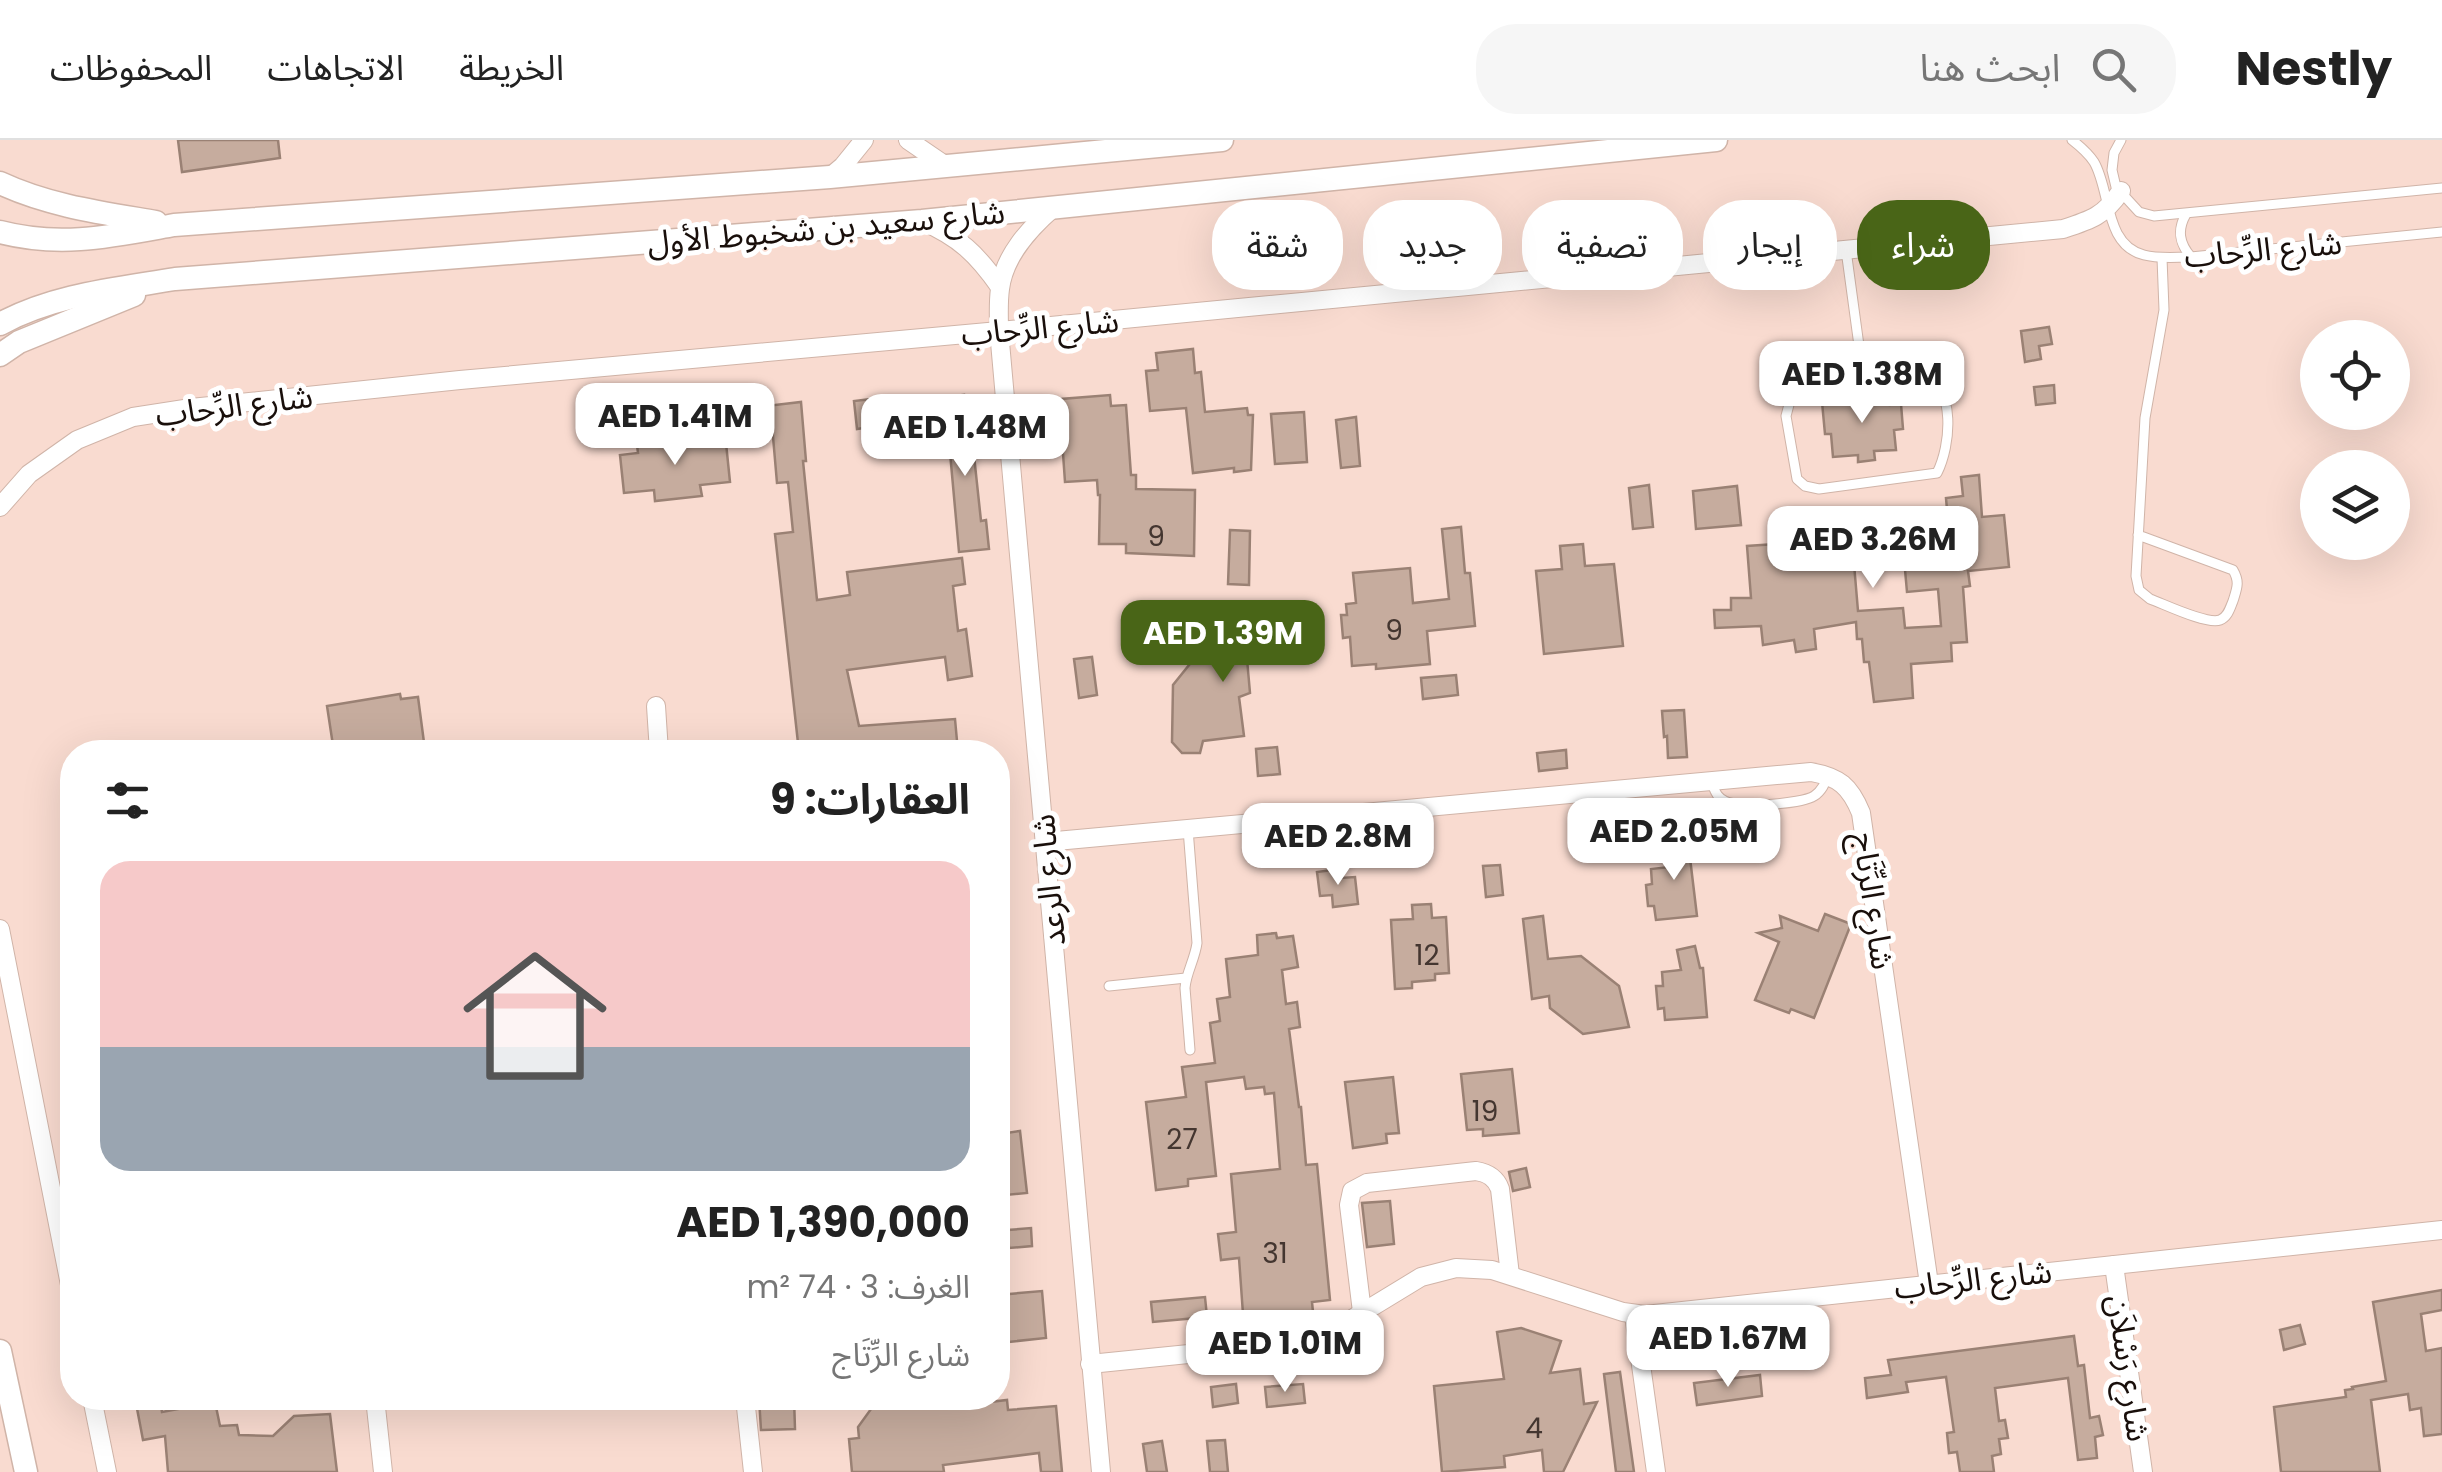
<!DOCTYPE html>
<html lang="ar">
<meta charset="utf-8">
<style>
body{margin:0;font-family:Poppins,"Noto Sans Arabic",sans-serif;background:#f6f6f6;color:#222;direction:rtl;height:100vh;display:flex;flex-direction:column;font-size:38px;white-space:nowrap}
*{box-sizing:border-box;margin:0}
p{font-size:32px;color:#767676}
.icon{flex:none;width:55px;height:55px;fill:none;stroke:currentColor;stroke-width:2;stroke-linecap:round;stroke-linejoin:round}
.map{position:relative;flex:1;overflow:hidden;direction:ltr}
.panel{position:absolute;left:60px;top:600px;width:950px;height:670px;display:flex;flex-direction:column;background:#fff;border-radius:40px;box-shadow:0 10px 40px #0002;direction:rtl}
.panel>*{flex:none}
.banner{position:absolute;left:1040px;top:60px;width:950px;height:90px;direction:rtl;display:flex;gap:20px}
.fabs{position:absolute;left:2300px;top:180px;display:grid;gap:20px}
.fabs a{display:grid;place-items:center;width:110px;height:110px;border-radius:50%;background:#fff;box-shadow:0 10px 40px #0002;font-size:50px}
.price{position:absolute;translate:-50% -85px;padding:0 22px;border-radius:20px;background:#fff;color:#222;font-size:32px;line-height:65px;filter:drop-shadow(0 2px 5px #0008)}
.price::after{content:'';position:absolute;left:50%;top:60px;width:30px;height:22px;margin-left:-15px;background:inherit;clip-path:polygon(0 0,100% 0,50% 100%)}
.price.current{background:#496517;color:#fff}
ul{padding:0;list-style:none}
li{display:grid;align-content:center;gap:20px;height:530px;padding:0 40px}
li span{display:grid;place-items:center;height:310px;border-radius:30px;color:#555}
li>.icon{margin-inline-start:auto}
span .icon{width:180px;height:180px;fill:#fffc;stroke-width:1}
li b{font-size:42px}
h2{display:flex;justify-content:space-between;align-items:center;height:120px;padding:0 40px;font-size:42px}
.pill{padding:0 35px;border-radius:40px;background:#fff;box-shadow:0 10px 40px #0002;font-size:35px;line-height:90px}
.pill.current{background:#496517;color:#fff}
header{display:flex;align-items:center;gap:60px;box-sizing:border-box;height:140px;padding:0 50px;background:#fff;border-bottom:2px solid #e0e0e0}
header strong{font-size:48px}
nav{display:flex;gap:55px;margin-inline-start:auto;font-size:35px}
.search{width:700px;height:90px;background:#f6f6f6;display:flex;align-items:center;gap:25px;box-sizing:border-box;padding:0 35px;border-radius:40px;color:#767676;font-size:38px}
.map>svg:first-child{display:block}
.building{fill:#c6ac9e;stroke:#9a8174;stroke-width:2.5}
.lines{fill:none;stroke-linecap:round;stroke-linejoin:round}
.service-casing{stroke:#d0b4a8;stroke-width:11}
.minor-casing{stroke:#d0b4a8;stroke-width:20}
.secondary-casing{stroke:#d0b4a8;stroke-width:25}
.service{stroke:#fff;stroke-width:9}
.minor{stroke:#fff;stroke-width:18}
.secondary{stroke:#fff;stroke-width:22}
.labels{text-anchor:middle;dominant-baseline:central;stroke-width:10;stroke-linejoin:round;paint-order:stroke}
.number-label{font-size:28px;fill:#443630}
.street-label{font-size:32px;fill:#190f0b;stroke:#fff}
</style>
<header>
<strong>Nestly</strong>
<div class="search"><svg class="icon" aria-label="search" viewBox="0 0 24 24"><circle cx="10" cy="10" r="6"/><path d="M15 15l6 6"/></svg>ابحث هنا</div>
<nav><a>الخريطة</a><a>الاتجاهات</a><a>المحفوظات</a></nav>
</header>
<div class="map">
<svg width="2442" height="1332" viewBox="0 0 2442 1332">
<rect width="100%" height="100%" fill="#f9dbd0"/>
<g class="building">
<polygon points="178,0 278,0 280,18 182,32"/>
<polygon points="2049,187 2052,204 2039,206 2041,219 2025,222 2021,191"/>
<polygon points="1193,209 1195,233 1201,232 1205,272 1247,268 1248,275 1253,275 1251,330 1234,332 1234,328 1193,333 1186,268 1150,271 1146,231 1158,230 1156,213"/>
<polygon points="1814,224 1814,228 1800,233 1788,245 1778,246 1777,227"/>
<polygon points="2054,245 2055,263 2036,265 2034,247"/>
<polygon points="964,255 966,278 970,278 981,381 986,380 989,409 959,412 945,257"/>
<polygon points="1110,255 1111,266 1126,265 1131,335 1136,335 1136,349 1195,350 1194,416 1126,413 1126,404 1099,404 1100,355 1098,355 1097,340 1065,342 1060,270 1062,270 1061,259"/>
<polygon points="1890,256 1890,265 1901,264 1903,289 1894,290 1896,310 1874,311 1875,320 1858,322 1858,315 1833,317 1831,294 1825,294 1822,262"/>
<polygon points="880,258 883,285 857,289 854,261"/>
<polygon points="801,262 806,321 803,321 817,460 850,455 847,432 962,418 965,444 953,446 958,491 966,489 972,536 948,540 945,517 847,530 859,586 955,579 958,612 799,612 775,394 793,392 788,342 777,343 772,285 768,285 766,266"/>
<polygon points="1304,272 1307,322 1275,324 1271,274"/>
<polygon points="1356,277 1360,326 1341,328 1336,280"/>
<polygon points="701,298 702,306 726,303 730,342 700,345 702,356 655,361 654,350 624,353 620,315 638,313 637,305"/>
<polygon points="1979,335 1982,377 2004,375 2009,427 1968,431 1970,446 1963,447 1967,502 1951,503 1952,521 1911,524 1913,558 1874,562 1869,522 1864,522 1862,499 1857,499 1856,482 1814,489 1816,509 1796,512 1794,500 1763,505 1761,486 1715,488 1714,470 1731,470 1731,458 1751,458 1747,406 1790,403 1790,398 1848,393 1849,412 1853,412 1858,471 1903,468 1905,488 1941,486 1938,449 1907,452 1901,385 1948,381 1946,358 1963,356 1961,337"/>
<polygon points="1649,345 1653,387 1633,389 1629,348"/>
<polygon points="1737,346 1741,385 1696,389 1693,351"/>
<polygon points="1461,387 1465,433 1470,433 1475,486 1427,491 1430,524 1376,529 1376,524 1352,526 1350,497 1343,498 1341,475 1347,475 1346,464 1356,463 1353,433 1410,428 1413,463 1449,459 1442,389"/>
<polygon points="1230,390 1250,391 1249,445 1228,444"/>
<polygon points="1583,404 1585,426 1614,424 1623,506 1544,514 1536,431 1562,429 1560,406"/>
<polygon points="1303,487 1306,514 1247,519 1250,553 1239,557 1244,596 1203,601 1200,613 1182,613 1172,602 1173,545 1206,504 1234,502 1234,492"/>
<polygon points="1092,517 1097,555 1079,558 1074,519"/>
<polygon points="1456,535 1458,555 1423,559 1421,538"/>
<polygon points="400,554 401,559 418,557 425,610 412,612 334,612 327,566"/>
<polygon points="1684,570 1687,617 1668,618 1667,596 1664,597 1662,571"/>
<polygon points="1277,607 1280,634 1258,636 1256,609"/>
<polygon points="1566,610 1567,628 1539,631 1537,613"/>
<polygon points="1687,693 1697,776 1656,780 1654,766 1648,766 1646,745 1652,744 1651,729 1670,727 1667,695"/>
<polygon points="1500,725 1503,755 1486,757 1483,726"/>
<polygon points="1340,729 1341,738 1355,737 1358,764 1333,767 1332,755 1320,756 1317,732"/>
<polygon points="1431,764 1432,778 1446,777 1449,833 1435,834 1435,840 1412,842 1412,848 1395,849 1391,780 1413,779 1412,765"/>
<polygon points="1825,774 1851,784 1814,878 1791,869 1789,873 1755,860 1779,802 1758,793 1782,788 1780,776 1818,791"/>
<polygon points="1543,776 1548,819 1581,816 1619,846 1629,887 1583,894 1550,868 1549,856 1532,859 1523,779"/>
<polygon points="1276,793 1277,798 1293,796 1298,827 1282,830 1286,864 1297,862 1300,887 1289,889 1299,967 1301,967 1306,1025 1317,1024 1330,1160 1312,1162 1314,1182 1244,1188 1239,1118 1221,1120 1218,1094 1236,1092 1231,1034 1280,1029 1274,953 1265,954 1264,947 1246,949 1244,937 1206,942 1216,1036 1188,1039 1188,1046 1156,1050 1146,962 1186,957 1182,927 1215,923 1210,883 1220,881 1217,859 1230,857 1226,819 1258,815 1257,795"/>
<polygon points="1695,806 1700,828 1703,828 1707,877 1665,880 1664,868 1658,869 1656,846 1663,846 1662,832 1681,830 1677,810"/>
<polygon points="1512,929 1519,993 1483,996 1483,989 1467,990 1461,934"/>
<polygon points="1393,937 1399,993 1386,994 1387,1003 1353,1008 1345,942"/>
<polygon points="1020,991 1027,1053 1006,1055 1000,994"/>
<polygon points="1526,1028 1530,1047 1513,1051 1509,1032"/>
<polygon points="1390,1061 1394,1104 1367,1107 1362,1063"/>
<polygon points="1031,1088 1032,1106 1009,1108 1008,1090"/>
<polygon points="2442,1150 2442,1170 2421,1174 2426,1211 2442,1208 2442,1294 2424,1296 2421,1268 2410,1270 2408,1254 2371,1260 2380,1332 2281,1332 2274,1267 2346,1257 2345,1250 2353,1249 2352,1247 2386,1241 2373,1162"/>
<polygon points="1042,1151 1046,1198 998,1203 998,1155"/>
<polygon points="1205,1157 1207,1177 1153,1182 1151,1162"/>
<polygon points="2300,1185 2305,1204 2284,1210 2280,1190"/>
<polygon points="1521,1188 1561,1201 1550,1233 1580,1229 1584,1264 1597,1262 1563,1332 1544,1332 1542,1310 1504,1316 1505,1327 1442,1332 1434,1246 1504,1239 1497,1192"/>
<polygon points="2074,1196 2078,1226 2084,1225 2090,1278 2099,1276 2103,1295 2095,1297 2097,1318 2078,1320 2068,1238 1995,1248 1999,1281 2005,1280 2008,1298 1999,1299 2001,1314 1992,1316 1994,1332 1960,1332 1957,1312 1949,1313 1947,1293 1954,1292 1946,1237 1906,1242 1908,1252 1867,1258 1865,1238 1891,1235 1888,1220"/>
<polygon points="1620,1232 1634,1332 1616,1332 1604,1234"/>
<polygon points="1760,1235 1762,1256 1697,1265 1694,1243"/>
<polygon points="1236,1244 1238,1263 1213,1267 1211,1247"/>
<polygon points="1303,1244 1305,1263 1267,1267 1265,1247"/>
<polygon points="135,1258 160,1258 162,1272 215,1262 220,1286 237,1285 239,1295 273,1296 294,1276 330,1274 337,1332 168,1332 165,1296 143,1300"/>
<polygon points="759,1258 794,1258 795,1289 761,1290"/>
<polygon points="879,1258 981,1258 981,1263 1007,1260 1008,1270 1056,1266 1062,1332 1041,1332 1039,1313 943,1325 944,1332 852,1332 849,1299 859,1298 858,1287"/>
<polygon points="1225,1300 1228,1332 1210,1332 1207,1301"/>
<polygon points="1162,1301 1167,1332 1147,1332 1143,1304"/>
</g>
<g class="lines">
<g class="service-casing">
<g id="service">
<path d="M2072 0C2081 7 2088 13 2094 22 2111 51 2104 105 2144 115 2159 119 2175 117 2191 117L2442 92"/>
<polyline points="2121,0 2114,13 2112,30 2116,47 2139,72 2154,76 2442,48"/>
<path d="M2186 74C2177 90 2179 103 2191 117"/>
<path d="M1846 110 1860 213 1851 224 1805 239 1792 253 1786 276 1797 339 1805 346 1819 349 1937 333C1951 305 1956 249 1924 232 1907 224 1884 236 1869 225 1865 222 1863 217 1860 213"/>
<path d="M2138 395 2233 430C2240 442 2237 448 2233 461 2230 468 2228 477 2220 480 2207 485 2164 464 2150 459L2139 450 2136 436 2145 278 2164 170 2162 118"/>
<path d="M1711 642C1715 650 1716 657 1725 661 1738 669 1801 664 1814 656 1822 651 1825 643 1828 635"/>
<path d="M1188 689 1197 803C1195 819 1186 833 1185 848L1190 910"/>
<polyline points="1109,846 1186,838"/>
</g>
</g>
<g class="minor-casing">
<g id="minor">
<polyline points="908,0 946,26"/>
<polyline points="830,37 843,26 864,0"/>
<path d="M1053 68C1029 89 1004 116 1000 149 998 163 999 177 999 191L1101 1332"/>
<path d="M922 81C959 97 977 114 1000 147"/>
<path d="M0 367 29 334 77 300 133 277 191 268 460 240 999 191 2063 89C2091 80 2104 76 2121 51"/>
<polyline points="656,566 659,612"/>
<path d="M1045 702 1811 632C1839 637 1850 646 1861 673L1929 1144"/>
<polyline points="0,789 72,1155"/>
<polyline points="2114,1125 2143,1332"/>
<path d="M1362 1172 1349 1065 1352 1051 1367 1043 1476 1031C1488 1033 1496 1038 1500 1049L1510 1135"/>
<polyline points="1634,1175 1656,1332"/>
<polyline points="1090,1224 1306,1202 1334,1190 1421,1137 1456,1128 1492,1130 1623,1172 1645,1175 2442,1090"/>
<polyline points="92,1258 107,1332"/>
<polyline points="375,1258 383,1332"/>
<polyline points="745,1258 753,1332"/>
</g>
</g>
<g class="secondary-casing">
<g id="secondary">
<path d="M0 43C49 66 103 73 156 82"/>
<path d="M0 92C61 108 113 96 174 85L830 37 1222 0"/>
<path d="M0 184C53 155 115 149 175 139L922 81 1716 0"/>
<polyline points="0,215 19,202 134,155"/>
<polyline points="0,1211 26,1332"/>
</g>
</g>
<use href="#service" class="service"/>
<use href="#minor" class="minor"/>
<use href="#secondary" class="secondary"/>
</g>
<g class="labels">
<g class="number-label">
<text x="1156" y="396">9</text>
<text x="1394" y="490">9</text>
<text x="1427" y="815">12</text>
<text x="1485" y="971">19</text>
<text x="1182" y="999">27</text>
<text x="1275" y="1113">31</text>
<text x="1534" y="1288">4</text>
</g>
<g class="street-label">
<text transform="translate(826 87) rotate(-5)">شارع سعيد بن شخبوط الأول</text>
<text transform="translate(2263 109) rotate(-5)">شارع الرِّحاب</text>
<text transform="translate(1040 187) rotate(-5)">شارع الرِّحاب</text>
<text transform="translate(234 265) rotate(-7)">شارع الرِّحاب</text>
<text transform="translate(1048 740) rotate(-95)">شارع الرعد</text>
<text transform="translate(1874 761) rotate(82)">شارع الرِّتَاج</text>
<text transform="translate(1973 1139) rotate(-6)">شارع الرِّحاب</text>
<text transform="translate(2129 1228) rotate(82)">شارع رَسْلاَن</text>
</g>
</g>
</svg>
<div class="fabs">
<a><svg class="icon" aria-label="locate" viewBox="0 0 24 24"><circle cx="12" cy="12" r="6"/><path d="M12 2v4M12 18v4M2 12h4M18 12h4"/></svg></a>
<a><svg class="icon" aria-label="layers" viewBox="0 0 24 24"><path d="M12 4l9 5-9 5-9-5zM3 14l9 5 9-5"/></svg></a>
</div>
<b class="price" style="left:1862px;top:286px">AED 1.38M</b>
<b class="price" style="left:675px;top:328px">AED 1.41M</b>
<b class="price" style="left:965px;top:339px">AED 1.48M</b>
<b class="price" style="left:1873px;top:451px">AED 3.26M</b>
<b class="price current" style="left:1223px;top:545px">AED 1.39M</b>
<b class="price" style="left:1674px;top:743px">AED 2.05M</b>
<b class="price" style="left:1338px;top:748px">AED 2.8M</b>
<b class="price" style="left:1728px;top:1250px">AED 1.67M</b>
<b class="price" style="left:1285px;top:1255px">AED 1.01M</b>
<div class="banner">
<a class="pill current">شراء</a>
<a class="pill">إيجار</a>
<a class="pill">تصفية</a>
<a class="pill">جديد</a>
<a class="pill">شقة</a>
</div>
<section class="panel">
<h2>العقارات: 9<svg class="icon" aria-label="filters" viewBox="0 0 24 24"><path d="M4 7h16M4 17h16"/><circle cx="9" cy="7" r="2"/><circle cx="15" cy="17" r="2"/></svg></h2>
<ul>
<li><span style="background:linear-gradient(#f6c9c9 60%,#9aa5b1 0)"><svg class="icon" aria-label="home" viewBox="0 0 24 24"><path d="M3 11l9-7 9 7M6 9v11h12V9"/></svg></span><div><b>AED 1,390,000</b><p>الغرف: 3 · 74 m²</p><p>شارع الرِّتَاج</p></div></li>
</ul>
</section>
</div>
